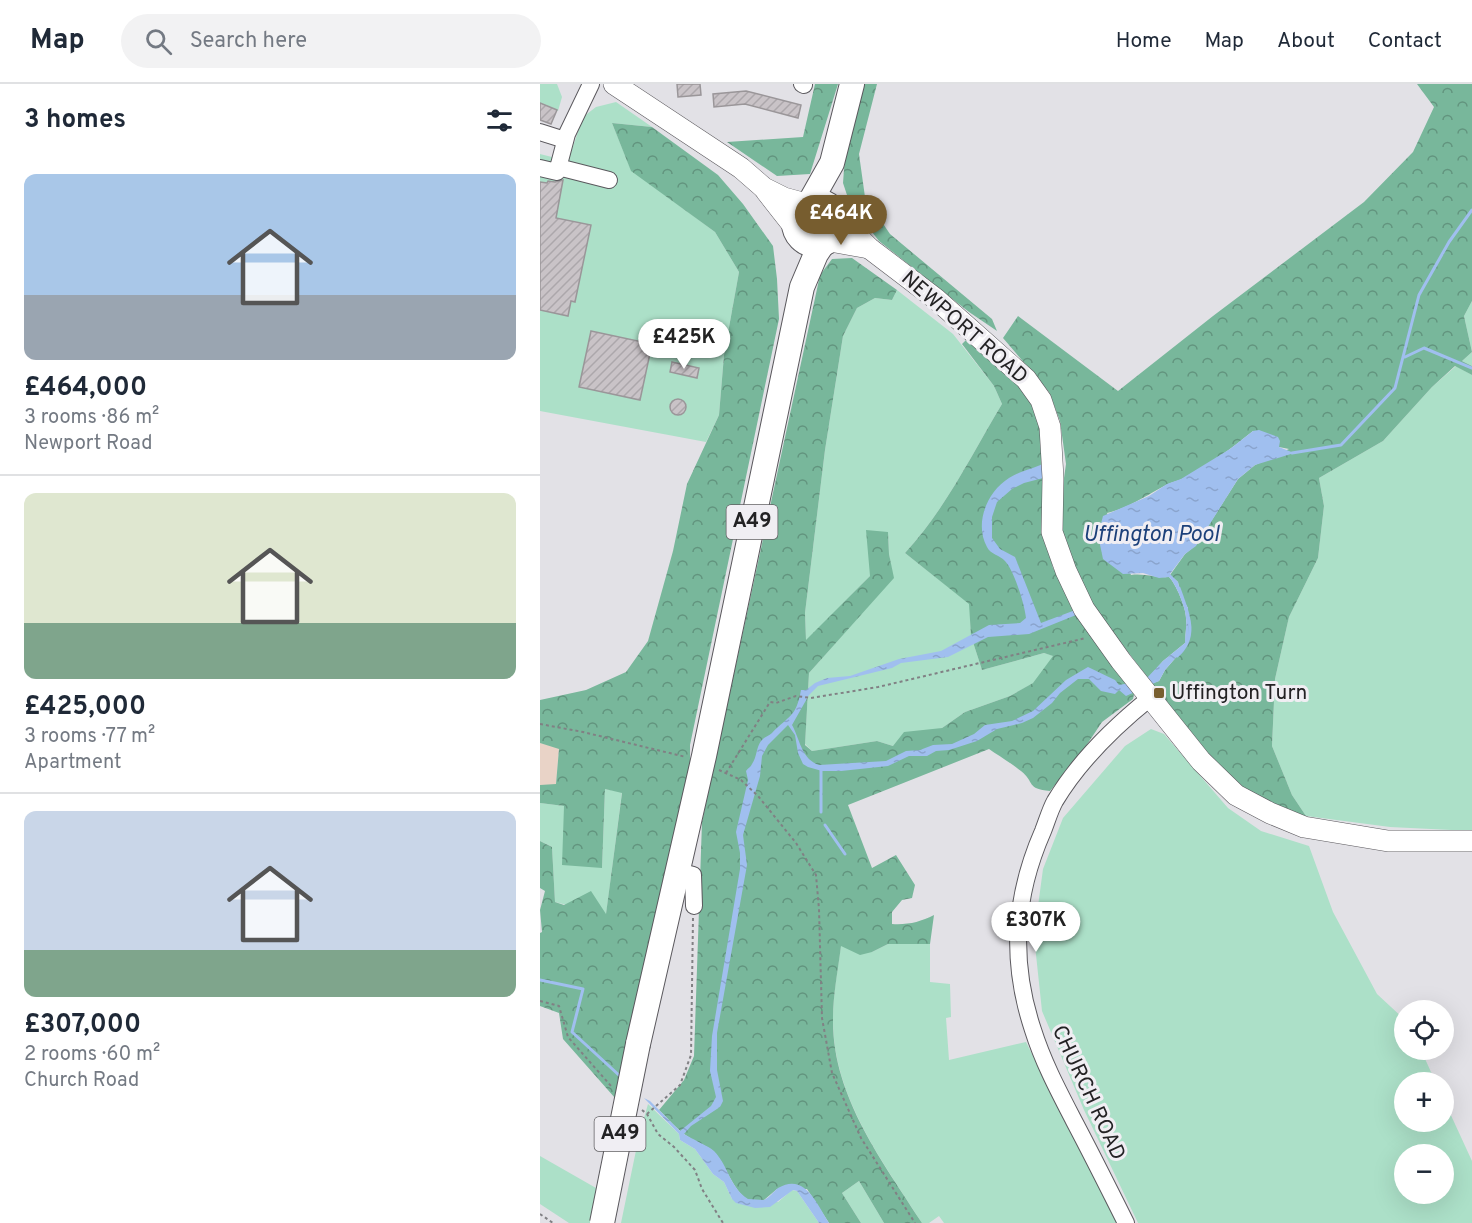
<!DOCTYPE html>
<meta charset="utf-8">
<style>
body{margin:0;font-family:Overpass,sans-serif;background:#f2f2f3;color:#1f2937;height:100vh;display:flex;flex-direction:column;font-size:22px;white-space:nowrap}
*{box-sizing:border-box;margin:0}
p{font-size:20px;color:#747a83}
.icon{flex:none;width:33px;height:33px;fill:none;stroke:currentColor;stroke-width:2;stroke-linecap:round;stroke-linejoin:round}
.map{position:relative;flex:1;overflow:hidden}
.drawer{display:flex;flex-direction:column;background:#fff;width:540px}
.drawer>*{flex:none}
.buttons{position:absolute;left:854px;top:916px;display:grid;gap:12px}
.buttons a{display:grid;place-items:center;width:60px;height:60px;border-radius:50%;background:#fff;box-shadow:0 6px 24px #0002;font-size:30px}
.price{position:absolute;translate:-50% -51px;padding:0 14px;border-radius:21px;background:#fff;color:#222;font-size:20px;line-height:39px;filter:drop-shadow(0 2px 3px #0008)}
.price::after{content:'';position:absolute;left:50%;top:36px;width:18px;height:14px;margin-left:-9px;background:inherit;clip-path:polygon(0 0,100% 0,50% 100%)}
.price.selected{background:#775d2f;color:#fff}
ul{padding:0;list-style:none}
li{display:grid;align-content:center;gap:12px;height:318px;padding:0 24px}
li+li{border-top:2px solid #e0e1e3}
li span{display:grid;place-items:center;height:186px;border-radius:12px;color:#555}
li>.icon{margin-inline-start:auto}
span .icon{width:108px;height:108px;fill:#fffc;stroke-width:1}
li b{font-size:26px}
h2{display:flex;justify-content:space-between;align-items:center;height:72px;padding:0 24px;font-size:26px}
header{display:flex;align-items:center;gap:36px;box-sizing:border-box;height:84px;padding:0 30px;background:#fff;border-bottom:2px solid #e0e1e3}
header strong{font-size:28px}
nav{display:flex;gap:33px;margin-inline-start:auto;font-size:21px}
.search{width:420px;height:54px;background:#f2f2f3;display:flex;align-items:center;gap:15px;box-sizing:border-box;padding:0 21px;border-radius:33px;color:#747a83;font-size:22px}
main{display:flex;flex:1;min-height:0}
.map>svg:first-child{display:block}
.commercial{fill:#e9d3c7}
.green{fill:#ace0c8;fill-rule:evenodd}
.forest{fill:url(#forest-crowns)}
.water{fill:url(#water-ripples)}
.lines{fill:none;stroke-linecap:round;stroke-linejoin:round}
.stream{stroke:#a0bfef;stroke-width:3}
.building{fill:url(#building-hatch);stroke:#9a9699;stroke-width:1.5}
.minor-casing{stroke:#5a585d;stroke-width:18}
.major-casing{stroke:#5a585d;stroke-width:22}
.highway-casing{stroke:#5a585d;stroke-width:26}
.path{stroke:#818084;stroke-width:2;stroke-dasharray:3 3;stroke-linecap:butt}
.minor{stroke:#fff;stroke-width:16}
.major{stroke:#fff;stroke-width:21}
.highway{stroke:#fff;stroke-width:24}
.highway-bridge-casing{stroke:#5a585d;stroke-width:26;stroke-linecap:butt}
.highway-bridge{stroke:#fff;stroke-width:24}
.poi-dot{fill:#775d2f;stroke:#f0eef3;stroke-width:2}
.labels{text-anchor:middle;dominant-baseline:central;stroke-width:6;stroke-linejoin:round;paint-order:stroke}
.shield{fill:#f0eef3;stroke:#605f62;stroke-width:1.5}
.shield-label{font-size:20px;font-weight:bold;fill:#232224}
.street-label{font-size:21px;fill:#232224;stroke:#f0eef3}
.poi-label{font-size:21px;fill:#232224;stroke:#f0eef3;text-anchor:start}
.water-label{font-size:22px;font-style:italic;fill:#1c407a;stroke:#f0eef3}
</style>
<header>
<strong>Map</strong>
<div class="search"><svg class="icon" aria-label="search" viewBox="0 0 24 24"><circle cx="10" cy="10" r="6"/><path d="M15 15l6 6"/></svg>Search here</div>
<nav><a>Home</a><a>Map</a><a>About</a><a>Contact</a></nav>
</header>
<main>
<section class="drawer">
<h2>3 homes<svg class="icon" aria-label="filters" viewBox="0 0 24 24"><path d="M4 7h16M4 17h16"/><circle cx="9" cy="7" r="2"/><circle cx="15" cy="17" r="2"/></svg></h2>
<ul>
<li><span style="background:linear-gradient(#a9c7e8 65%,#9aa5b1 0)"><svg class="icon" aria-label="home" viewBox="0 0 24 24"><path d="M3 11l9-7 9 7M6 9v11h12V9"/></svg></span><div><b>£464,000</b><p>3 rooms · 86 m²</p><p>Newport Road</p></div></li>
<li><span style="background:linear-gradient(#dfe7d0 70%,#7fa58c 0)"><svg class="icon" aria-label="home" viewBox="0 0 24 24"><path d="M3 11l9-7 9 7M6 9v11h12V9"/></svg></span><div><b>£425,000</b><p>3 rooms · 77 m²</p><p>Apartment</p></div></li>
<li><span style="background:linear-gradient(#c9d6e8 75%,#7fa58c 0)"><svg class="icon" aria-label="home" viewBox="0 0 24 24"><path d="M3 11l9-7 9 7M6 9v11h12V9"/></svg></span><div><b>£307,000</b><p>2 rooms · 60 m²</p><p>Church Road</p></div></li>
</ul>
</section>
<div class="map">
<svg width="932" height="1139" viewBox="0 0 932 1139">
<defs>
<pattern id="forest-crowns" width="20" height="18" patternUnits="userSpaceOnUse" patternTransform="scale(1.5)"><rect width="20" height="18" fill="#78b79b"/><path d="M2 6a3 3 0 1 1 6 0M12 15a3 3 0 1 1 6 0" fill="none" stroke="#62947e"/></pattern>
<pattern id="water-ripples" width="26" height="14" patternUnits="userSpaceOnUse" patternTransform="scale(1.5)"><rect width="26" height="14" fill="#a0bfef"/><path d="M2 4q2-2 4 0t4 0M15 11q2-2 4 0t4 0" fill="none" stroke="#8aa4cd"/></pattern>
<pattern id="building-hatch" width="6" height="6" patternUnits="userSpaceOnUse" patternTransform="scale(1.5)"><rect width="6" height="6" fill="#c9c3c7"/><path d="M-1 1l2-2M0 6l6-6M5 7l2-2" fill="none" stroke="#aca7ab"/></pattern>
</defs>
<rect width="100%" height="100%" fill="#e2e1e6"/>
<polygon class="commercial" points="0,659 19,664 16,701 0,701"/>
<g class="green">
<polygon points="0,0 17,0 22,13 18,27 0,19"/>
<polygon points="76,18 112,43 72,39 91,86 175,148 199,188 184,271 179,331 166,358 0,327 0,70 28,77 43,33 56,23"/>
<path d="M357 206 413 250 454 302 462 320C432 370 405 426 365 469L430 520 431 552 442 586 504 569 514 572 497 597 470 612 425 628 402 644 353 662 337 657 272 667 265 660 269 589 353 494 349 470 348 449 330 492 266 557 265 529 285 366 303 252 317 224 335 214 352 216Z"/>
<polygon points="932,217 932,282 922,277 932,268 924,232"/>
<polygon points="916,282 932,291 932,747 850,743 766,732 752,711 732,662 735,595 749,533 778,474 784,422 779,394 843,357 892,303"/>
<path d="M611 645 624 650 688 724 721 747 769 762 793 828 837 910 864 935V966H881L896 999H864V1038H903V1014L932 1077V1139H598L544 1026 502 927 494 852 503 785 523 734 585 662ZM864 1071H903V1110H864Z"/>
<polygon points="65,705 82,708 66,831 15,818 12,763 0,757 0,719 24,722 62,784"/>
<path d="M348 860H390V898L410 900 411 933 406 934 409 976 486 958 577 1139H404L399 1132 389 1139H382C343 1078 292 1011 293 935 293 910 298 885 301 861L332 868Z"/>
<polygon points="108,1020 139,1050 140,1056 155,1065 173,1090 184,1098 192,1115 238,1118 252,1106 257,1107 279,1139 81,1139 99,1052"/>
<polygon points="0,1072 56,1104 50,1139 29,1139 0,1120"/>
<polygon points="319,1097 344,1139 321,1139 302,1109"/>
</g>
<g class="forest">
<polygon points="275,0 298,0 270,90 237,92 187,58 263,53"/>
<polygon points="323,0 337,0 319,70 325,113 350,150 452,235 457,247 429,228 339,157 310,120 303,99 305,72"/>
<path d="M877 0H932V217L924 232 932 268 922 277 932 282V291L915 282 892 303 843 357 779 394 784 422 778 474 749 533 735 595 732 662 752 711 766 732 754 734 699 709 609 600 619 597 625 586 645 563 648 524 641 513 638 498 630 491 645 470 656 461 698 395 715 381 749 365 739 363V361L713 347C692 364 669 381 644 394 638 397 632 398 626 401 607 411 589 424 567 429L591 491C604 489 615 494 629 493 636 500 646 524 646 534 647 542 645 551 645 559L623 577 608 594 548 516 517 443 526 380 520 337 509 308 463 254 478 232 578 307 673 232 824 118 873 68 894 23Z"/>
<polygon points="72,39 112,43 178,91 203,120 233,162 237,195 239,235 150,661 150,679 75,1014 23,955 19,929 0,922 0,849 2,848 0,826 5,807 0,804 0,757 12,763 15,818 24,821 51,807 66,830 82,709 65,705 62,784 22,781 24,722 0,719 0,701 16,700 19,665 0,659 0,616 46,606 86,588 108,557 133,467 147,400 179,331 184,271 199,188 175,148 91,87"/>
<path d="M312 174 357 206 352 216 335 214 317 224 303 252 285 366 265 529 266 556 330 492 326 446 348 448 349 470 354 494 269 589 265 661 272 667 337 657 353 662 364 648 402 644 425 628 470 612 493 599 513 572 504 569 442 586 431 552 429 520 365 469C405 426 432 370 462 320L454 302 422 260 428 254 481 301 497 330 506 353 504 445 513 484 538 525 595 606 593 615 562 638 540 671 510 707C486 705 495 698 481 687 471 679 459 672 449 665L308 721 332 784 356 771 375 801 372 814 362 816 352 828V840C368 841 380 838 394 831L390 860H348L332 868 320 871 301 862C298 886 293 911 293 935 292 1012 343 1078 382 1139H344L319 1097 302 1109 321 1139H289L267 1105H237L224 1116H208C192 1105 187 1083 175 1069 169 1062 155 1058 147 1052 136 1045 128 1034 119 1026L144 996 154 972 162 738 280 191 292 175Z"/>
</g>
<path class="water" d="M719 346 738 353 740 357 739 363 754 369 715 381 698 395 656 462 645 470 630 490 638 498 641 513 648 524 649 553 645 563 625 586 619 597 586 612 579 606 575 610 561 607 549 595H538L520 609 512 619 493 634 482 639 457 645 437 657 409 666 396 667 387 672H369L348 682 301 687H282L268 683 263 680 258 669 255 651 248 641 228 661 222 672 220 692 203 751 207 781 177 949V986L183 1017 180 1023 151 1042 144 1050C152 1055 170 1063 174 1067 188 1081 190 1104 208 1115L224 1116C230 1113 233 1108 238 1104 265 1088 277 1120 289 1139H279L257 1107 253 1106 230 1123 215 1124 196 1119 192 1115 184 1098 173 1090 155 1065 140 1056 139 1050 104 1014 110 1017 140 1047 171 1022 176 1013 170 987 172 952 200 785V769L196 748 208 696 206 687C208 684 211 683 212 680 217 673 216 664 221 657 224 653 229 652 232 649 249 631 256 634 261 606H266L275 599 287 594 310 592 359 575 401 567 449 541 480 539 486 534C485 522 474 486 465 477 460 471 451 471 447 463 434 439 447 408 469 394 481 386 496 385 507 377V393L484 399 472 405 457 418 452 433V454L460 465 475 473 501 539 538 525 541 529 489 550 448 553 408 573 361 579 352 584 278 602 269 611 252 641C260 655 261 675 279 681L346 677 366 667 380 666 393 661 412 660 434 650 445 641 472 637 493 627 526 596 548 583 575 596 579 601 605 596 623 577 645 559C645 551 647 542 646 534 646 524 636 500 629 493L619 494 603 489 583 490 563 475 558 451 563 432 609 412 627 400 641 395 690 365 713 347Z"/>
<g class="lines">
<g class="stream">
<polyline points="865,273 884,264 932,284"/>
<polyline points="752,369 801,361 855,304 879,211 909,158 932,126"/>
<path d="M637 572C660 552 647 527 639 504"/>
<polyline points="281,728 281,685"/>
<polyline points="285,741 305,770"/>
<polyline points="0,896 43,905 32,948 81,993"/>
</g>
</g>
<g class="building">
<polygon points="137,0 160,0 161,11 138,13"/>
<polygon points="206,7 261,21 258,34 205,20 174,23 173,10"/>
<polygon points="0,19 17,26 11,40 0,36"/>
<polygon points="23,96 16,134 51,141 35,218 31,217 28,232 0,226 0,98 7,99 8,97 15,98"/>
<polygon points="51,247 112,260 100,316 39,303"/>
<polygon points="132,278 159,284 157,294 130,288"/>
<circle cx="138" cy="323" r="8"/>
</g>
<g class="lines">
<g class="minor-casing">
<g id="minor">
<polyline points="262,0 264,1"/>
<polyline points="0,48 25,56"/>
<polyline points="18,83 69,96"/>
<polyline points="0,84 17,88 27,50 51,0"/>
<polyline points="138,787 153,791 154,822"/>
<path d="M586 1139C569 1105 552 1071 534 1037 519 1008 503 978 493 946 470 877 474 813 503 747 507 737 510 726 515 717 539 677 574 643 610 614"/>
</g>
</g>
<g class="major-casing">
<g id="major">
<polyline points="74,0 201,84 224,104 244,114 266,120"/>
<polyline points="226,107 255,144"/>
<polyline points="298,133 329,164 396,215 486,295 501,316 510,343 513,394 512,448 526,487 544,525 581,577 661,677 696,711 730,729 764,743 848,757 932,757"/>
<polyline points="290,157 329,164"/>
</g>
</g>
<g class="highway-casing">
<g id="highway">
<circle cx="276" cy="139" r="22"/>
<polyline points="270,118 292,79 312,0"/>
<polyline points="98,960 164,672 262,203 276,170 282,161"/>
</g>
</g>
<g class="path">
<polyline points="0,640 43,648 146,673"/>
<polyline points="179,686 201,696 218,712 256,759 276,791 279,825 282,934 292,989 321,1054 375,1139"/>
<polyline points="186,689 230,618 236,619 256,612 271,614 338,603 546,554"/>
<polyline points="0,917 19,922 28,953 71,1002"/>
<polyline points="102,1026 107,1030 118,1050 134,1063 155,1086 162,1105 183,1139"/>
<polyline points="107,1030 140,1001 151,971 153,834"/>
<polyline points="0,1130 13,1139"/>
</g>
<use href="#minor" class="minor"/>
<use href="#major" class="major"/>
<use href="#highway" class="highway"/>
<g class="highway-bridge-casing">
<polyline id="highway-bridge" points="62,1139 98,960"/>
</g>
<use href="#highway-bridge" class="highway-bridge"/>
</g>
<rect class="poi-dot" x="613" y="603" width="12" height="12" rx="3"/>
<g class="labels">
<g class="shield">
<rect x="186.5" y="421" width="51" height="34" rx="4.5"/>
<rect x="54.5" y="1033" width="51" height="34" rx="4.5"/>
</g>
<g class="shield-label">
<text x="212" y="438">A49</text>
<text x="80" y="1050">A49</text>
</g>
<g class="street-label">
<text transform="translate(424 244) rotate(41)">NEWPORT ROAD</text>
<text transform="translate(548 1009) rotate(65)">CHURCH ROAD</text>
</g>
<g class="poi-label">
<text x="631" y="609">Uffington Turn</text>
</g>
<g class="water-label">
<text x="611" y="451">Uffington Pool</text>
</g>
</g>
</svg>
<div class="buttons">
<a><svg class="icon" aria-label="locate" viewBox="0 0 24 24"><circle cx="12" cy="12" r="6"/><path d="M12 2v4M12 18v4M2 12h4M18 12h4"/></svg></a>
<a>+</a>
<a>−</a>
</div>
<b class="price selected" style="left:301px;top:162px">£464K</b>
<b class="price" style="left:144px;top:286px">£425K</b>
<b class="price" style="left:496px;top:869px">£307K</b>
</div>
</main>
